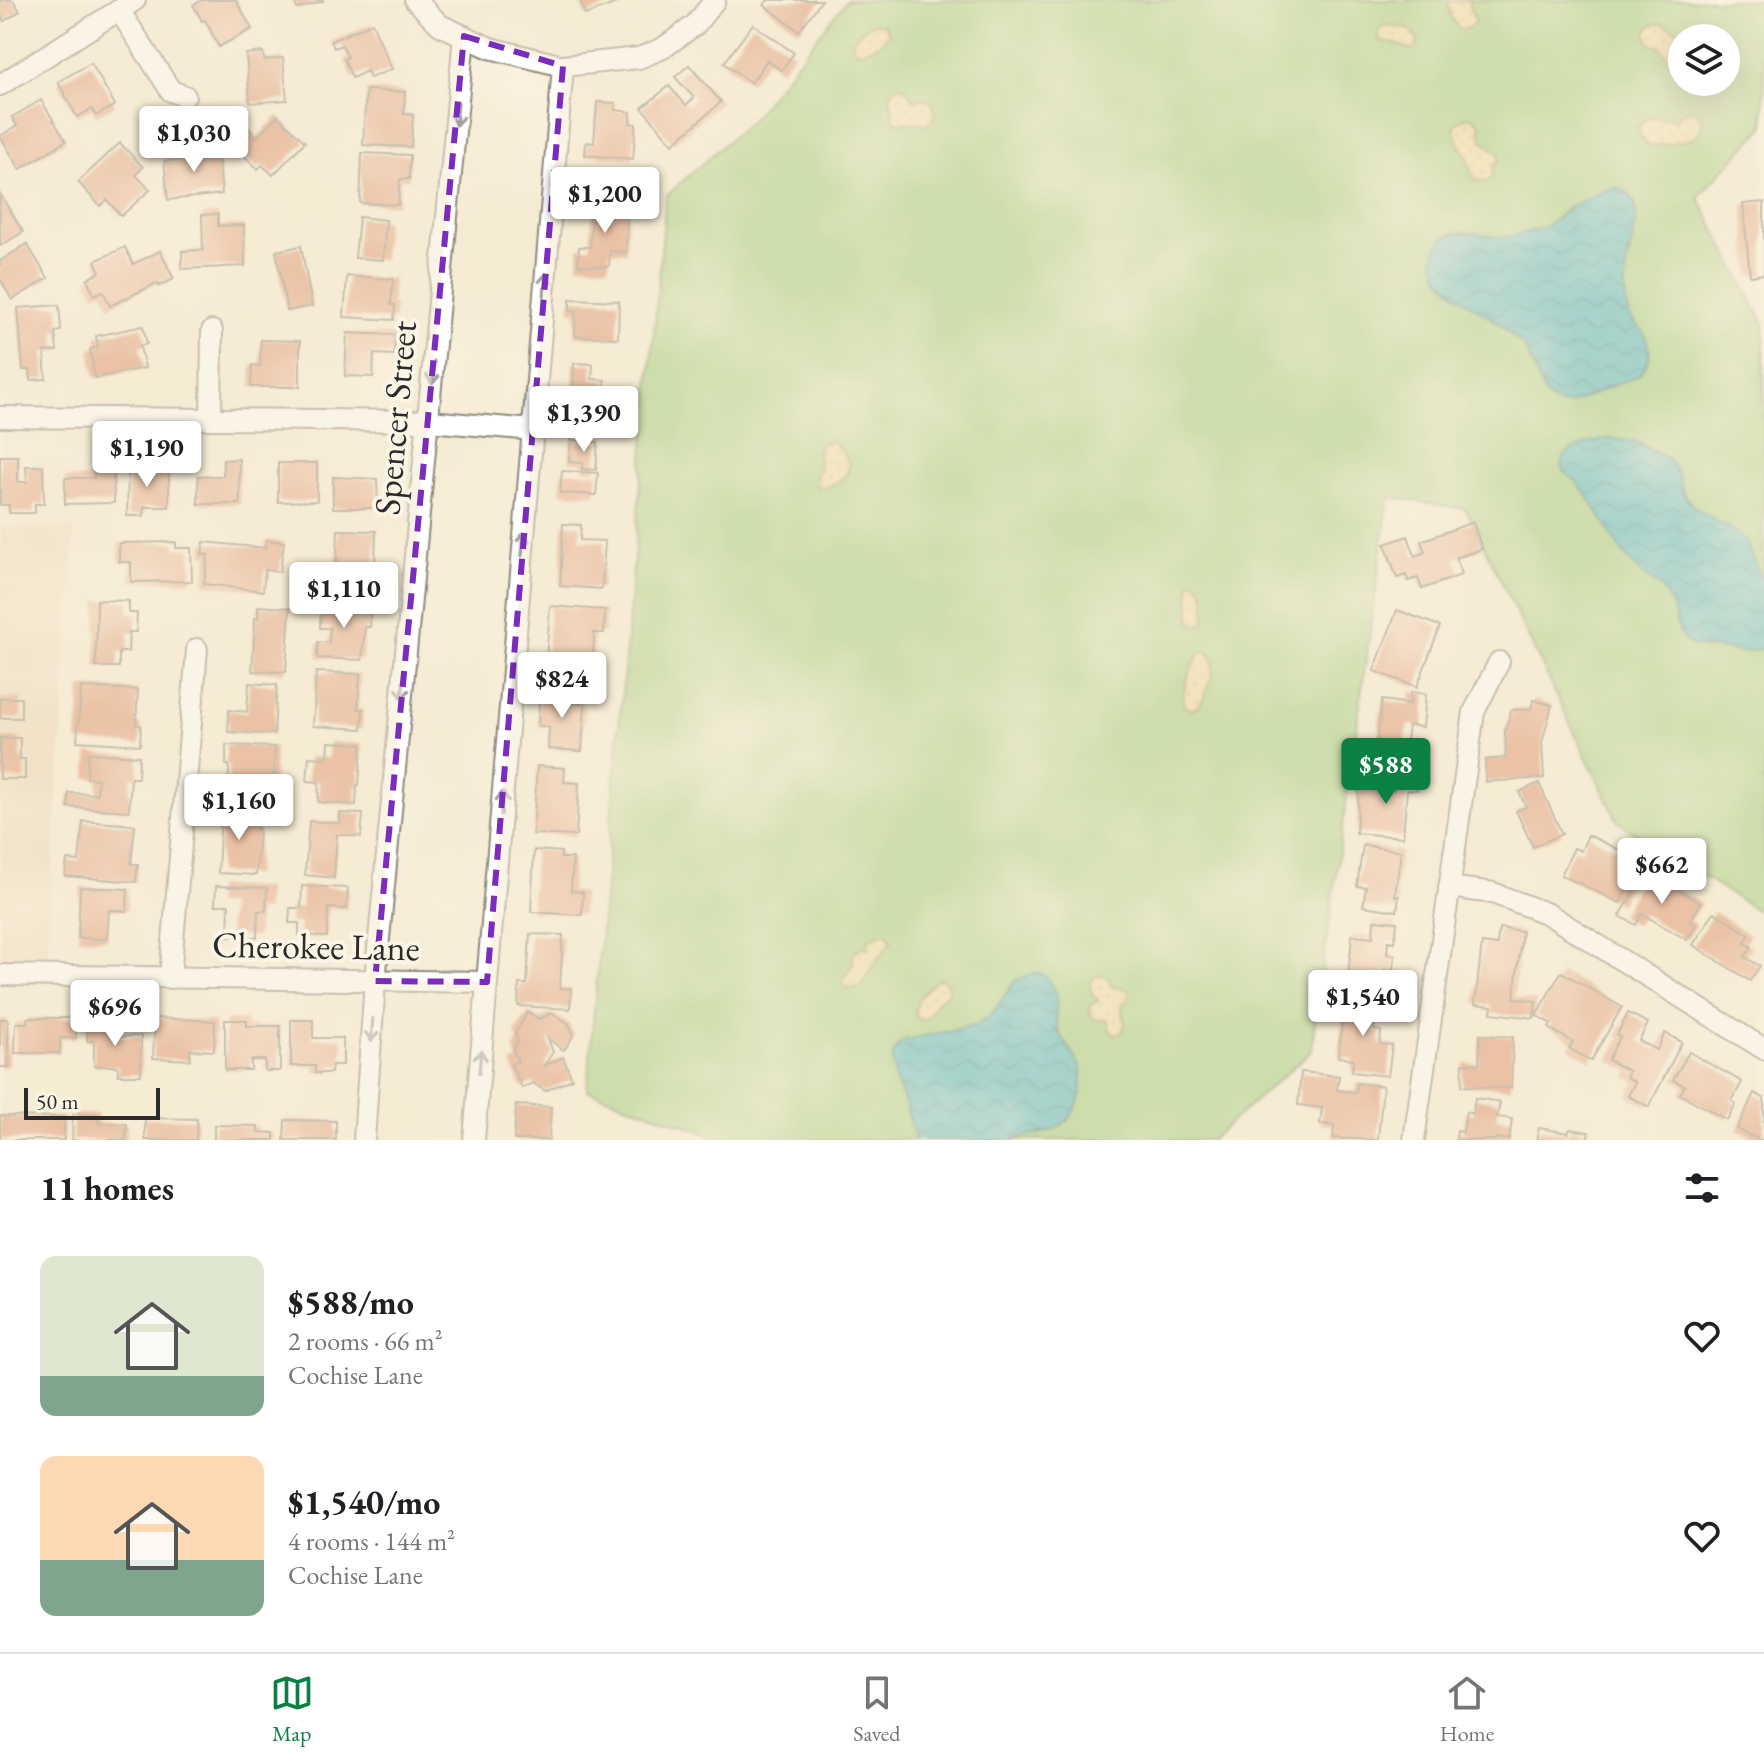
<!DOCTYPE html>
<meta charset="utf-8">
<style>
body{margin:0;font-family:"EB Garamond",serif;background:#f6f6f6;color:#202124;height:100vh;display:flex;flex-direction:column;font-size:30px;white-space:nowrap}
*{box-sizing:border-box;margin:0}
p{font-size:26px;color:#757577}
.icon{flex:none;width:44px;height:44px;fill:none;stroke:currentColor;stroke-width:2;stroke-linecap:round;stroke-linejoin:round}
.map{position:relative;height:1140px;overflow:hidden}
.details{display:flex;flex-direction:column;background:#fff;flex:1}
.details>*{flex:none}
.tools{position:absolute;left:1668px;top:24px;display:grid;gap:16px}
.tools a{display:grid;place-items:center;width:72px;height:72px;border-radius:50%;background:#fff;box-shadow:0 8px 32px #0002;font-size:40px}
.scale{position:absolute;left:24px;bottom:20px;width:136px;box-sizing:border-box;padding-left:8px;border:4px solid #2b2b2b;border-top:0;font-size:22px;line-height:28px;white-space:nowrap;color:#2b2b2b;-webkit-text-stroke:6px #fcf5e5;paint-order:stroke}
.price{position:absolute;translate:-50% -68px;padding:0 18px;border-radius:8px;background:#fff;color:#222;font-size:26px;line-height:52px;filter:drop-shadow(0 2px 4px #0008)}
.price::after{content:'';position:absolute;left:50%;top:48px;width:24px;height:18px;margin-left:-12px;background:inherit;clip-path:polygon(0 0,100% 0,50% 100%)}
.price.on{background:#0b8043;color:#fff}
ul{padding:0;list-style:none}
li{display:flex;align-items:center;gap:24px;height:200px;padding:0 40px}
li span{display:grid;place-items:center;flex:none;width:224px;height:160px;border-radius:16px;color:#555}
li>.icon{margin-inline-start:auto}
span .icon{width:96px;height:96px;fill:#fffc;stroke-width:1}
li b{font-size:34px}
h2{display:flex;justify-content:space-between;align-items:center;height:96px;padding:0 40px;font-size:34px}
.menu{display:flex;justify-content:space-around;align-items:center;height:112px;border-top:2px solid #e0e0e0;background:#fff;font-size:22px;color:#757577}
.menu a{display:grid;justify-items:center;gap:4px}
.menu .on{color:#0b8043}
.map>svg:first-child{display:block}
.built{fill:#ebd8ba}
.grass{fill:#9dcd7c;stroke:#647c54;stroke-width:2;fill-rule:evenodd}
.sand{fill:url(#sand-dots);stroke:#8c8264;stroke-width:2}
.water{fill:url(#water-waves);stroke:#3a7076;stroke-width:2}
.building{fill:#dd9170}
.lines{fill:none;stroke-linecap:round;stroke-linejoin:round}
.minor-casing{stroke:#908b7f;stroke-width:24}
.minor{stroke:#fff;stroke-width:20}
.oneway{stroke:#a0a0a0}
.marked{fill:none;stroke:#7b2cbf;stroke-width:6;stroke-dasharray:16 10;stroke-linejoin:round}
.labels{text-anchor:middle;dominant-baseline:central;stroke-width:8;stroke-linejoin:round;paint-order:stroke}
.street-label{font-size:36px;fill:#2b2b2b;stroke:#fcf5e5}
</style>
<div class="map">
<svg width="1764" height="1140" viewBox="0 0 1764 1140">
<defs>
<pattern id="sand-dots" width="8" height="8" patternUnits="userSpaceOnUse" patternTransform="scale(2)"><rect width="8" height="8" fill="#eeda9e"/><path d="M2 2h.1M6 6h.1" fill="none" stroke="#cb8" stroke-width="1.8" stroke-linecap="round"/></pattern>
<pattern id="water-waves" width="16" height="10" patternUnits="userSpaceOnUse" patternTransform="scale(2)"><rect width="16" height="10" fill="#48b6c2"/><path d="M0 5q4-4 8 0t8 0" fill="none" stroke="#3c949e"/></pattern>
</defs>
<rect width="100%" height="100%" fill="#fcf5e5"/>
<filter id="ink" filterUnits="userSpaceOnUse"><feTurbulence type="fractalNoise" baseFrequency=".0125" numOctaves="2"/><feDisplacementMap in="SourceGraphic" scale="16" xChannelSelector="R" yChannelSelector="G"/><feConvolveMatrix kernelMatrix="1 2 1 2 8 2 1 2 1" color-interpolation-filters="sRGB"/></filter>
<filter id="wash" filterUnits="userSpaceOnUse"><feTurbulence type="fractalNoise" baseFrequency=".006" numOctaves="4" result="noise"/><feDisplacementMap in="SourceGraphic" scale="32" xChannelSelector="R" yChannelSelector="G"/><feGaussianBlur stdDeviation="1.8" result="paint"/><feColorMatrix in="noise" values="0 0 0 0 0 0 0 0 0 0 0 0 0 0 0 0 0 1.4 0 .05"/><feComposite in="paint" operator="in"/></filter>
<g filter="url(#wash)">
<rect width="100%" height="100%" fill="#f5ebd3"/>
<polygon class="built" points="0,527 75,528 47,960 0,960"/>
<path class="grass" d="M847 0H1764V127L1698 197 1764 324V915L1618 822 1466 509 1389 497 1311 1051 1211 1140H725L587 1090 666 196 751 120ZM1682 38H1726V82H1682Z"/>
<g class="sand">
<path d="M1447 0H1468C1468 8 1474 13 1475 21L1471 27 1462 30C1448 20 1451 14 1447 0Z"/>
<path d="M874 23 884 25 889 34C882 45 872 49 859 51L853 48 852 42 858 33Z"/>
<path d="M1662 23 1687 35 1696 33 1703 34 1704 38H1682V60L1677 62 1669 60 1660 47C1650 45 1648 42 1646 32L1652 25Z"/>
<path d="M1388 25C1403 31 1409 23 1418 41L1414 50C1407 50 1405 47 1399 45 1391 42 1387 45 1379 40V32L1383 26Z"/>
<path d="M902 86 908 91 913 100C929 97 934 99 935 116L931 122 925 125C914 119 905 125 894 121L890 95 895 88Z"/>
<path d="M1686 110 1701 114C1710 145 1669 143 1649 146 1623 123 1651 111 1674 121Z"/>
<path d="M1468 117 1474 118 1480 124C1480 144 1485 142 1499 153V161L1493 167 1492 178 1486 182 1476 180C1469 172 1471 164 1466 155 1459 141 1443 124 1468 117Z"/>
<path d="M830 441C837 444 839 448 844 454 859 474 836 484 820 489L815 484 820 463 817 451 822 444Z"/>
<path d="M1195 582C1209 589 1206 606 1205 620L1199 626 1191 622 1189 590 1190 583Z"/>
<path d="M1208 652C1216 664 1214 670 1209 683 1205 696 1204 703 1192 710L1184 706C1180 691 1191 665 1201 653Z"/>
<polygon points="883,932 888,934 891,941 886,950 877,960 860,987 848,988 842,982 853,963 853,955 860,947 868,948 869,939"/>
<path d="M1098 975 1108 978 1112 987 1123 988 1130 992 1128 1000 1121 1005 1125 1024 1122 1032 1115 1035 1109 1029 1108 1020H1096L1090 1015V1006L1098 1000C1091 995 1090 990 1090 982Z"/>
<polygon points="939,978 945,981 949,989 946,995 937,1002 927,1018 919,1020 914,1013 920,996"/>
</g>
<g class="water">
<path d="M1614 187C1653 194 1629 244 1626 268 1625 276 1624 285 1625 293 1625 300 1627 311 1631 318 1634 323 1639 327 1643 332 1654 348 1651 364 1637 376L1570 404C1560 405 1552 403 1545 395L1525 348 1500 324 1457 295 1439 276 1434 262 1436 249 1443 238 1451 234 1465 232 1498 237H1510L1544 227 1555 220 1570 206Z"/>
<polygon points="1612,438 1643,444 1669,460 1678,475 1684,495 1695,508 1737,533 1746,542 1764,582 1764,647 1762,649 1745,652 1693,646 1685,641 1680,634 1671,604 1665,594 1660,587 1641,573 1624,555 1587,495 1576,481 1565,473 1562,464 1564,455 1582,445"/>
<path d="M1041 973C1065 990 1052 1006 1058 1029 1062 1043 1075 1053 1080 1067 1083 1074 1082 1085 1081 1092 1073 1129 1049 1134 1015 1138L1011 1140H915L904 1100 895 1080 892 1059 897 1046 905 1040 958 1029 977 1024 991 1015 1014 982 1030 974Z"/>
</g>
<g id="blocks">
<g class="building">
<polygon points="0,0 13,0 20,11 4,21 0,14"/>
<polygon points="202,0 236,0 252,29 219,47 205,20 202,21 193,5"/>
<polygon points="294,0 323,0 323,1 297,9"/>
<polygon points="580,0 624,0 585,15"/>
<polygon points="768,0 822,0 799,31 764,5"/>
<polygon points="372,23 392,69 370,78 367,71 352,78 344,59 348,57 342,45 334,48 331,41"/>
<polygon points="753,24 794,53 781,70 767,60 751,83 724,63"/>
<polygon points="263,52 264,60 283,58 287,100 250,103 246,54"/>
<polygon points="91,63 115,105 96,116 92,109 77,117 58,82"/>
<polygon points="689,65 721,102 673,144 642,108 669,86 686,105 694,98 675,77"/>
<polygon points="366,90 405,92 404,114 413,115 411,147 363,145"/>
<polygon points="41,100 66,141 20,169 0,136 17,126 12,117"/>
<polygon points="597,102 616,103 615,110 631,112 630,123 636,124 633,159 585,155 586,142 594,143"/>
<polygon points="278,116 305,142 273,175 262,165 258,169 229,141 245,124 257,137"/>
<polygon points="120,143 143,167 136,175 150,190 121,216 107,200 100,206 78,182"/>
<polygon points="217,146 222,194 168,200 164,161 183,160 182,149"/>
<polygon points="362,153 410,155 409,179 400,179 398,205 360,203"/>
<polygon points="0,194 23,232 0,246"/>
<polygon points="1764,202 1764,274 1750,276 1743,204"/>
<polygon points="593,203 628,205 626,252 610,251 609,267 578,265 579,247 590,247"/>
<polygon points="218,214 218,226 244,225 245,266 182,269 182,251 203,250 202,215"/>
<polygon points="359,217 386,220 383,260 355,258"/>
<polygon points="27,244 48,278 12,300 0,279 0,261"/>
<polygon points="301,246 312,306 287,311 276,251"/>
<polygon points="125,247 133,264 160,251 174,279 159,286 157,283 110,306 103,291 94,295 87,279 100,272 95,261"/>
<polygon points="347,276 393,279 391,305 395,305 394,320 344,317"/>
<polygon points="570,299 619,301 618,338 575,336 576,311 570,311"/>
<polygon points="59,305 61,331 55,332 57,351 44,352 46,379 31,380 30,370 23,370 18,308"/>
<polygon points="143,326 147,344 140,346 145,368 95,378 90,349 98,347 96,336"/>
<polygon points="347,333 395,335 394,355 374,354 373,377 345,376"/>
<polygon points="261,340 300,341 300,387 251,387 252,365 260,366"/>
<polygon points="574,363 593,364 592,379 605,380 603,418 572,416"/>
<polygon points="571,440 598,442 596,470 582,469 583,463 569,462"/>
<polygon points="0,456 18,456 18,482 27,482 26,466 43,466 44,504 35,504 35,513 9,513 9,505 0,505"/>
<polygon points="94,458 113,458 114,503 65,504 65,478 94,478"/>
<polygon points="239,459 240,504 198,504 198,476 223,476 223,460"/>
<polygon points="278,463 317,463 317,501 278,502"/>
<polygon points="128,467 169,467 169,507 144,507 144,516 127,516"/>
<polygon points="562,471 598,473 596,495 560,493"/>
<polygon points="333,477 377,479 378,508 333,508"/>
<polygon points="1473,522 1482,549 1456,558 1461,575 1422,589 1418,578 1408,581 1406,575 1397,578 1385,544 1408,536 1415,556 1425,552 1421,541"/>
<polygon points="563,524 581,525 580,540 605,541 602,589 560,586"/>
<polygon points="338,530 376,531 374,593 340,592 341,575 336,575"/>
<polygon points="266,540 284,542 280,572 265,570 263,591 204,584 208,555 202,555 204,542 265,548"/>
<polygon points="176,542 176,548 191,548 192,581 131,582 131,562 119,562 119,543"/>
<polygon points="97,600 129,601 129,613 137,613 136,632 129,632 128,652 119,652 119,667 96,667"/>
<polygon points="321,601 371,604 370,627 365,627 362,660 317,658 318,642 329,643 330,628 320,628"/>
<polygon points="258,606 290,608 286,672 252,671 255,618 258,618"/>
<polygon points="550,606 605,610 604,633 594,633 593,658 601,659 599,678 545,675"/>
<polygon points="1397,610 1440,626 1417,687 1374,671"/>
<polygon points="316,672 360,674 358,709 363,709 362,729 313,726"/>
<polygon points="249,683 277,685 274,734 228,732 229,710 247,712"/>
<polygon points="546,686 566,687 565,703 585,704 582,751 548,749 549,727 538,726 539,701 545,701"/>
<polygon points="81,687 138,690 136,724 141,725 140,745 77,741"/>
<polygon points="1411,692 1426,694 1423,727 1408,725 1404,757 1380,755 1382,741 1377,740 1382,700 1410,704"/>
<rect x="0" y="698" width="21" height="20"/>
<polygon points="1533,700 1552,705 1542,742 1544,778 1486,782 1485,760 1505,758 1506,752 1505,731 1511,710 1531,709"/>
<polygon points="0,738 20,738 20,759 25,759 25,779 0,779"/>
<polygon points="329,742 362,744 359,785 357,785 356,805 318,802 319,782 307,781 309,757 328,758"/>
<polygon points="226,745 275,747 273,804 228,802 229,765 226,765"/>
<polygon points="88,753 139,756 138,778 131,778 129,811 68,807 69,793 97,794 98,779 87,778"/>
<polygon points="537,766 565,768 564,782 579,783 576,836 533,834"/>
<polygon points="1395,769 1418,771 1417,790 1407,790 1403,837 1356,833 1359,787 1394,790"/>
<polygon points="1539,783 1562,834 1533,847 1516,811 1526,807 1519,792"/>
<polygon points="244,806 258,807 257,829 259,829 256,875 218,873 221,811 244,813"/>
<polygon points="340,813 363,814 361,837 337,834 334,878 305,875 309,821 340,823"/>
<polygon points="83,821 135,825 131,864 138,864 136,882 65,876 67,860 79,861"/>
<polygon points="1588,835 1641,860 1620,903 1561,875 1574,848 1581,851"/>
<polygon points="1363,845 1401,851 1395,896 1399,896 1397,911 1363,906 1366,887 1357,886"/>
<polygon points="534,850 561,852 561,858 573,858 571,891 583,892 582,915 531,912"/>
<polygon points="1646,871 1701,903 1690,921 1696,925 1687,940 1642,914 1636,925 1620,916"/>
<polygon points="216,886 267,888 266,911 258,911 257,937 228,936 229,905 215,905"/>
<polygon points="302,886 348,888 347,909 328,908 327,937 299,935 299,923 289,923 290,908 301,908"/>
<polygon points="80,887 128,889 127,911 109,910 107,939 78,938"/>
<polygon points="1714,912 1750,935 1744,943 1752,947 1745,957 1760,966 1750,981 1693,945"/>
<polygon points="1374,920 1397,922 1395,942 1388,941 1387,954 1395,955 1393,971 1383,970 1381,992 1347,988 1352,935 1373,937"/>
<polygon points="1499,928 1522,931 1514,998 1536,1001 1534,1018 1491,1013 1492,1006 1475,1004 1482,943 1497,945"/>
<polygon points="530,934 563,935 560,988 571,989 570,1009 518,1006 519,984 527,984"/>
<polygon points="1561,972 1622,1007 1591,1061 1569,1048 1573,1042 1549,1028 1551,1024 1536,1015"/>
<polygon points="1345,996 1377,999 1374,1030 1381,1031 1380,1044 1392,1045 1388,1076 1352,1072 1353,1059 1338,1057"/>
<polygon points="528,1012 539,1019 552,1013 569,1024 574,1035 564,1050 548,1039 553,1052 544,1066 563,1057 572,1079 545,1091 533,1083 522,1088 511,1064 518,1061 513,1049 518,1041 515,1033"/>
<polygon points="1628,1013 1648,1023 1639,1041 1657,1050 1665,1033 1682,1042 1649,1107 1628,1096 1635,1082 1626,1077 1629,1071 1608,1060 1620,1037 1617,1035"/>
<polygon points="27,1018 76,1018 76,1038 60,1038 60,1053 15,1053 16,1023 27,1023"/>
<polygon points="110,1018 110,1037 141,1036 141,1075 118,1075 118,1066 94,1066 94,1041 87,1041 87,1019"/>
<polygon points="155,1018 215,1021 214,1051 190,1050 190,1060 153,1058"/>
<rect x="0" y="1019" width="8" height="48"/>
<polygon points="225,1020 247,1020 247,1026 280,1026 280,1071 265,1071 265,1060 251,1060 251,1070 225,1070"/>
<polygon points="291,1020 313,1020 313,1038 343,1038 343,1065 332,1065 331,1073 315,1073 315,1066 291,1066"/>
<polygon points="1480,1035 1513,1037 1511,1088 1462,1086 1463,1063 1479,1064"/>
<polygon points="1689,1052 1742,1082 1732,1101 1736,1104 1727,1120 1680,1094 1685,1086 1673,1080"/>
<polygon points="1301,1072 1339,1076 1337,1090 1356,1092 1357,1083 1383,1086 1378,1140 1333,1138 1334,1125 1320,1124 1322,1108 1298,1105"/>
<polygon points="1754,1093 1764,1098 1764,1140 1759,1140 1737,1129"/>
<polygon points="1475,1098 1500,1102 1497,1117 1512,1119 1509,1140 1496,1138 1495,1140 1456,1140 1457,1131 1463,1132 1466,1112 1473,1114"/>
<polygon points="516,1105 551,1107 549,1140 514,1140"/>
<polygon points="73,1114 98,1114 98,1123 127,1124 126,1140 72,1140"/>
<polygon points="0,1116 64,1117 64,1140 0,1140"/>
<polygon points="145,1118 197,1119 196,1140 145,1140"/>
<polygon points="285,1120 336,1121 336,1140 284,1140"/>
<polygon points="214,1125 258,1126 258,1132 274,1133 274,1140 214,1140"/>
<polygon points="1539,1128 1568,1133 1570,1129 1589,1132 1587,1140 1536,1140"/>
</g>
</g>
</g>
<g filter="url(#ink)">
<use href="#blocks" fill-opacity="0" stroke="#908b7f" stroke-width="2"/>
<g class="lines">
<g class="minor-casing">
<g id="minor">
<polyline points="415,0 440,25 464,36 490,48 563,66 639,58 663,48 695,25 715,0"/>
<polyline points="119,10 171,91 185,96"/>
<polyline points="0,85 135,0"/>
<polyline points="0,417 429,421 533,430"/>
<polyline points="211,419 212,331"/>
<polyline points="1449,887 1493,893 1548,914 1764,1049"/>
<polyline points="0,975 487,982"/>
<polyline points="170,978 197,649"/>
<polyline points="364,1140 375,981 464,36"/>
<polyline points="474,1140 563,66"/>
<polyline points="1414,1140 1474,712 1499,662"/>
</g>
</g>
<use href="#minor" class="minor"/>
</g>
<defs><path id="oneway-shaft" d="M-6 0H5M1.5-3L5.5 0L1.5 3" fill="none" stroke-width="1.6" stroke-linecap="round" stroke-linejoin="round" transform="scale(2)"/></defs>
<g class="oneway">
<use href="#oneway-shaft" transform="translate(457 114) rotate(95)"/>
<use href="#oneway-shaft" transform="translate(545 285) rotate(-85)"/>
<use href="#oneway-shaft" transform="translate(433 373) rotate(95)"/>
<use href="#oneway-shaft" transform="translate(523 544) rotate(-85)"/>
<use href="#oneway-shaft" transform="translate(403 687) rotate(95)"/>
<use href="#oneway-shaft" transform="translate(502 803) rotate(-85)"/>
<use href="#oneway-shaft" transform="translate(372 1030) rotate(94)"/>
<use href="#oneway-shaft" transform="translate(480 1062) rotate(-85)"/>
</g>
</g>
<path d="M0 0H1764V1140H0ZM464 36 563 66 487 982 375 981Z" fill="#f5ebd3" fill-opacity=".55" fill-rule="evenodd"/>
<path class="marked" d="M464 36 563 66 487 982 375 981Z"/>
<g class="labels">
<g class="street-label">
<text transform="translate(395 418) rotate(-85)">Spencer Street</text>
<text transform="translate(316 946) rotate(1)">Cherokee Lane</text>
</g>
</g>
</svg>
<div class="tools">
<a><svg class="icon" aria-label="layers" viewBox="0 0 24 24"><path d="M12 4l9 5-9 5-9-5zM3 14l9 5 9-5"/></svg></a>
</div>
<div class="scale">50 m</div>
<b class="price" style="left:194px;top:174px">$1,030</b>
<b class="price" style="left:605px;top:235px">$1,200</b>
<b class="price" style="left:584px;top:454px">$1,390</b>
<b class="price" style="left:147px;top:489px">$1,190</b>
<b class="price" style="left:344px;top:630px">$1,110</b>
<b class="price" style="left:562px;top:720px">$824</b>
<b class="price on" style="left:1386px;top:806px">$588</b>
<b class="price" style="left:239px;top:842px">$1,160</b>
<b class="price" style="left:1662px;top:906px">$662</b>
<b class="price" style="left:1363px;top:1038px">$1,540</b>
<b class="price" style="left:115px;top:1048px">$696</b>
</div>
<section class="details">
<h2>11 homes<svg class="icon" aria-label="filters" viewBox="0 0 24 24"><path d="M4 7h16M4 17h16"/><circle cx="9" cy="7" r="2"/><circle cx="15" cy="17" r="2"/></svg></h2>
<ul>
<li><span style="background:linear-gradient(#dfe7d0 75%,#7fa58c 0)"><svg class="icon" aria-label="home" viewBox="0 0 24 24"><path d="M3 11l9-7 9 7M6 9v11h12V9"/></svg></span><div><b>$588/mo</b><p>2 rooms · 66 m²</p><p>Cochise Lane</p></div><svg class="icon" aria-label="heart" viewBox="0 0 24 24"><path d="M12 20l-8-8c-3-5 5-10 8-4 3-6 11-1 8 4z"/></svg></li>
<li><span style="background:linear-gradient(#ffd9b3 65%,#7fa58c 0)"><svg class="icon" aria-label="home" viewBox="0 0 24 24"><path d="M3 11l9-7 9 7M6 9v11h12V9"/></svg></span><div><b>$1,540/mo</b><p>4 rooms · 144 m²</p><p>Cochise Lane</p></div><svg class="icon" aria-label="heart" viewBox="0 0 24 24"><path d="M12 20l-8-8c-3-5 5-10 8-4 3-6 11-1 8 4z"/></svg></li>
</ul>
</section>
<nav class="menu">
<a class="on"><svg class="icon" aria-label="map" viewBox="0 0 24 24"><path d="M3 6l6-2 6 2 6-2v14l-6 2-6-2-6 2zM9 4v14M15 6v14"/></svg>Map</a>
<a><svg class="icon" aria-label="saved" viewBox="0 0 24 24"><path d="M7 4h10v16l-5-4-5 4z"/></svg>Saved</a>
<a><svg class="icon" aria-label="home" viewBox="0 0 24 24"><path d="M3 11l9-7 9 7M6 9v11h12V9"/></svg>Home</a>
</nav>
